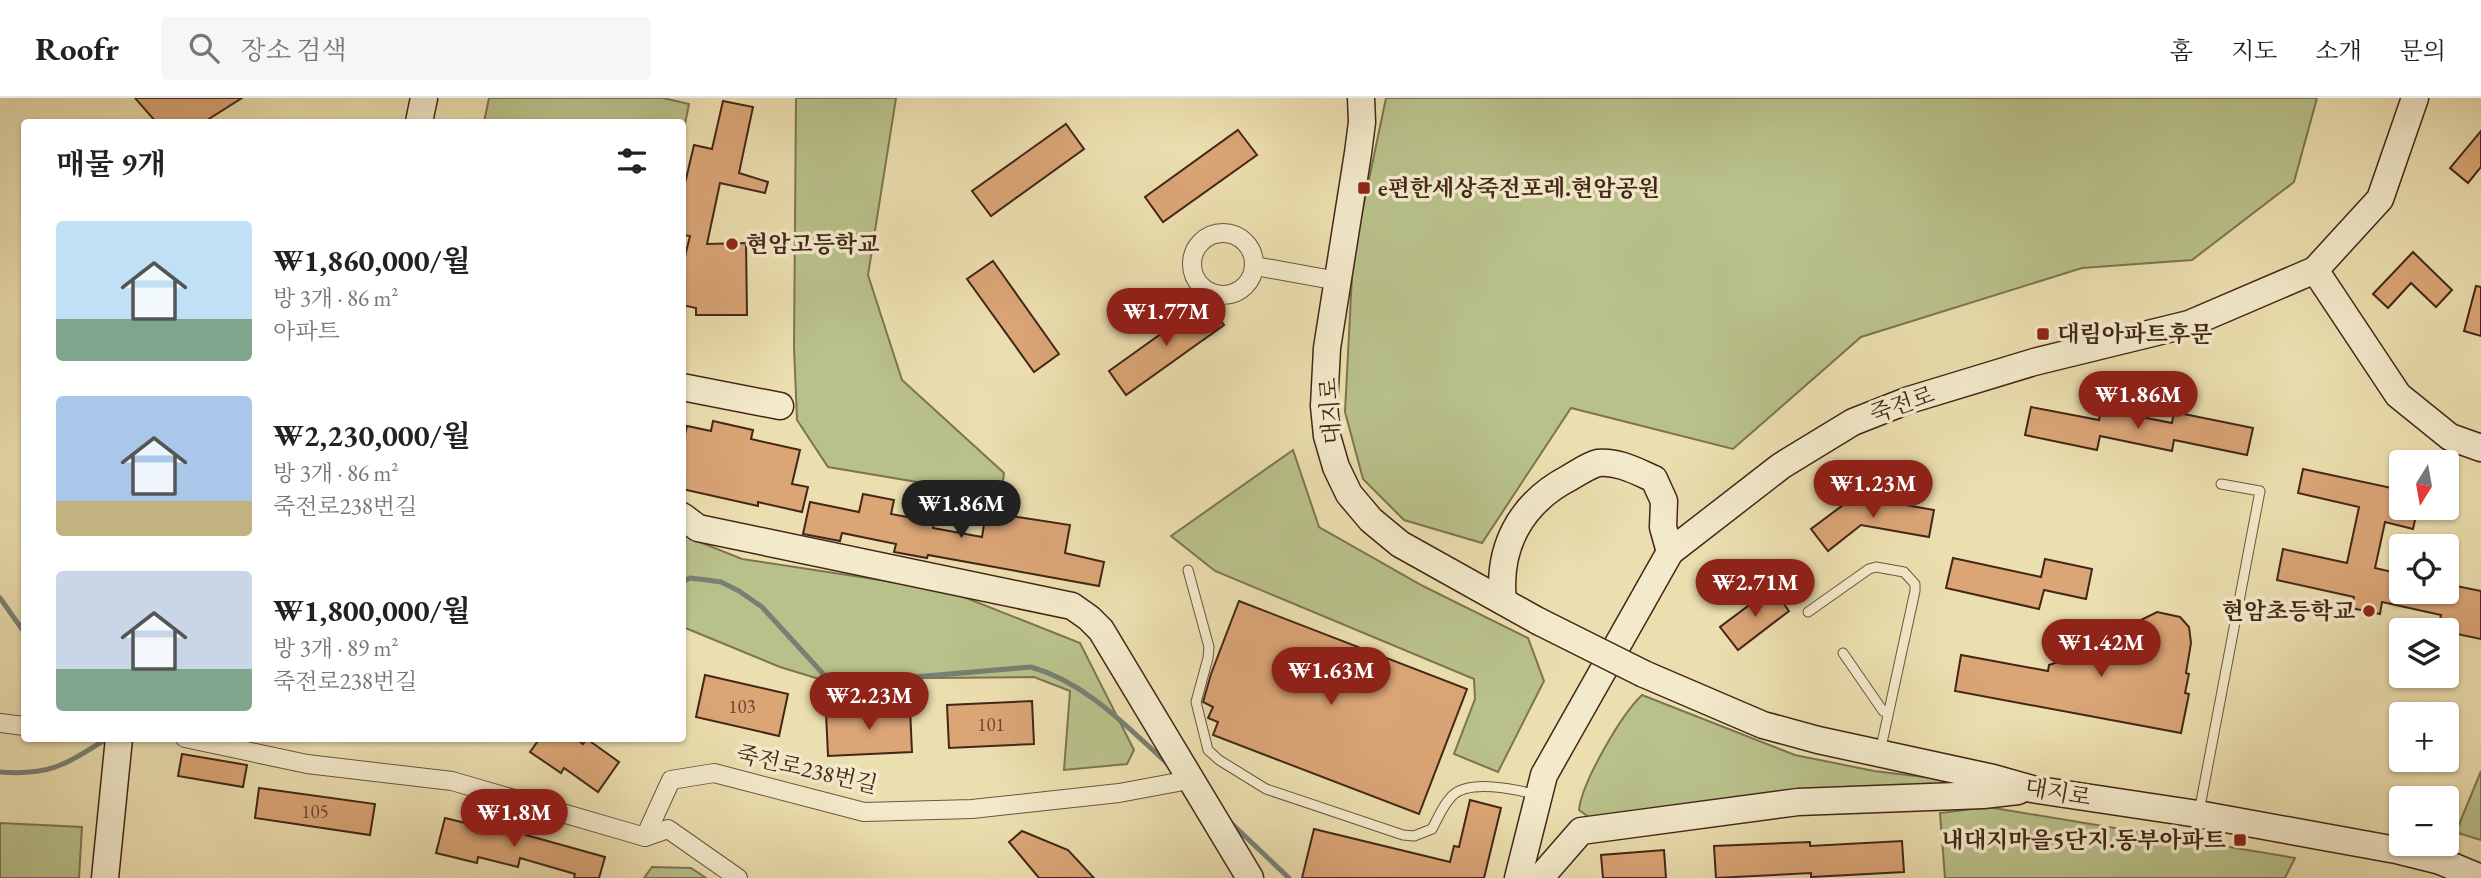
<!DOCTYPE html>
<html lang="ko">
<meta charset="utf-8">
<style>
body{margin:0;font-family:"EB Garamond","Noto Serif KR",serif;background:#f6f6f6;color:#222;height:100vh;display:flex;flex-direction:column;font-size:26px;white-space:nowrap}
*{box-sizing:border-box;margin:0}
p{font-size:23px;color:#767676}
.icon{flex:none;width:38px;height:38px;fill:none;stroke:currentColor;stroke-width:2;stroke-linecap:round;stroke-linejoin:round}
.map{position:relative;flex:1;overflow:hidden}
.drawer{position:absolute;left:21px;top:21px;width:665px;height:623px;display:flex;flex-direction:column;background:#fff;border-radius:7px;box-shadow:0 2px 5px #0004}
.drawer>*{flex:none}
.needle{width:46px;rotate:191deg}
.fabs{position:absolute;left:2389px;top:352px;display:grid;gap:14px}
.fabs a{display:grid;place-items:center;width:70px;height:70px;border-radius:7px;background:#fff;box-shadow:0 2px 5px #0004;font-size:35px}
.price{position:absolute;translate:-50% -60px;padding:0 16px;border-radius:24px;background:#8f2418;color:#fff;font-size:23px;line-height:46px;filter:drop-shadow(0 2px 4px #0008)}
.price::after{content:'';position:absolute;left:50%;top:42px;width:21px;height:16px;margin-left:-10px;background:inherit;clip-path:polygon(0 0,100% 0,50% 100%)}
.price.on{background:#222;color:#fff}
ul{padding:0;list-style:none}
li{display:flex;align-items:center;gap:21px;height:175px;padding:0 35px}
li span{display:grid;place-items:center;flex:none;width:196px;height:140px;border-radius:7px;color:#555}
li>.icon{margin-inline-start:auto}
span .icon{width:84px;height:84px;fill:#fffc;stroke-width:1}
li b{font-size:30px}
h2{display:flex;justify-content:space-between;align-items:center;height:84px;padding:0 35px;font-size:30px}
header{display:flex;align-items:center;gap:42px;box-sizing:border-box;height:98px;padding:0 35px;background:#fff;border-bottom:2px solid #e0e0e0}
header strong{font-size:33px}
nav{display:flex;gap:38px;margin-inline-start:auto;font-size:24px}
.search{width:490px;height:63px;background:#f6f6f6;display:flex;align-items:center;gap:18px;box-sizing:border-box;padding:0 24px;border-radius:7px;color:#767676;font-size:26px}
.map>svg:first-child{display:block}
.green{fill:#b9c18a;stroke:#7e7451;stroke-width:2}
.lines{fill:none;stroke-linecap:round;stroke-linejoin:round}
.stream{stroke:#778074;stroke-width:5}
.building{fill:#dba576;stroke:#432618;stroke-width:2}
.lane-casing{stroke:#6d543e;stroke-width:11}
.street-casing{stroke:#6d543e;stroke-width:20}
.secondary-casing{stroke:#432618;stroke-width:29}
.lane{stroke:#f3eacb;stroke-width:9}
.street{stroke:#f3eacb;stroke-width:18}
.secondary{stroke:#f3eacb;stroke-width:26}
.secondary-bridge-casing{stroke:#432618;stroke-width:29;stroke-linecap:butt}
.secondary-bridge{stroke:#f3eacb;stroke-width:26}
.poi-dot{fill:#8f2418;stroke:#f3eacb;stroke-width:2.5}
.labels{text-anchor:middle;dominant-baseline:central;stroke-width:7;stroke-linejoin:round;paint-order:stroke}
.number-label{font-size:19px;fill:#694630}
.poi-label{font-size:23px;font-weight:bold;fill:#432618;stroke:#f3eacb;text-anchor:start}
.street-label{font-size:23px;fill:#432618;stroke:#f3eacb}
</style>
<header>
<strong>Roofr</strong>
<div class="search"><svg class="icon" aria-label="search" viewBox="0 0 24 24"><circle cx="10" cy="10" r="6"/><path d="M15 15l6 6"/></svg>장소 검색</div>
<nav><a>홈</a><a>지도</a><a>소개</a><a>문의</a></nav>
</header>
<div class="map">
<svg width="2481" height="780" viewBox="0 0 2481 780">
<rect width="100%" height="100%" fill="#ecdfaf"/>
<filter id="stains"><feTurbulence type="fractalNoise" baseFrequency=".00286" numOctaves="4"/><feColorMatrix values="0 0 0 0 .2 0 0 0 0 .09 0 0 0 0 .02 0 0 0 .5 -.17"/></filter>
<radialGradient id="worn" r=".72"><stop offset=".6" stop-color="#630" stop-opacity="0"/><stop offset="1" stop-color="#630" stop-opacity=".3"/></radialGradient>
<g class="green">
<polygon points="489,0 663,0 689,6 683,36 682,24 484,24"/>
<polygon points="796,0 896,0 868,177 902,282 1004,375 1001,398 828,369 797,322 794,249"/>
<polygon points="1386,0 2317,0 2294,84 2192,162 2082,170 1861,239 1733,351 1571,310 1482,445 1404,422 1363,381 1345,314 1353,158"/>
<polygon points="1293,352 1319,429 1423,488 1528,540 1544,583 1498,674 1454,656 1475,601 1474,581 1215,473 1171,438"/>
<polygon points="682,437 742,461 946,492 1080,545 1134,652 1127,666 1064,672 1070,593 1034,579 819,581 780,569 683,529"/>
<path d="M1642 597 1795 657 1874 673 1958 683 1960 685 1590 720 1579 712C1582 684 1621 617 1642 597Z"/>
<polygon points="2481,673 2481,742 2458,735 2458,729"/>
<polygon points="1988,709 2295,760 2285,780 1945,780 1940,715"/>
<polygon points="0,725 82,729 79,780 0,780"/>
<polygon points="652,769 691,770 706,780 644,780"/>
</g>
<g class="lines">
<g class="stream">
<path d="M682 484 690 480 707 482 721 484 739 493 762 509 827 580 845 585 1031 569C1087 585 1127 629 1169 667"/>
<polyline points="0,500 24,534"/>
<path d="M0 674C51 678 66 666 108 640"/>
<polyline points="1230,724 1289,780"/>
</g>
</g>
<g class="building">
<polygon points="135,0 242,0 204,24 156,24"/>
<polygon points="723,3 753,9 739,75 768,84 765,95 720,85 707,146 746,145 747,217 696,217 696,210 682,207 682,170 690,138 682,137 682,98 694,47 712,51"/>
<polygon points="1066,26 1084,51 991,118 972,93"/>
<polygon points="1238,32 1257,57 1163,124 1145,99"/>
<polygon points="2481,33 2481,69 2468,85 2450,70"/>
<polygon points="2413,154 2452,192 2436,209 2411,185 2388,210 2373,196"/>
<polygon points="993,163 1059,256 1034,274 967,181"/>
<polygon points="2476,188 2481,189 2481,238 2464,233"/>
<polygon points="1207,203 1224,227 1126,297 1109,273"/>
<polygon points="2031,309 2099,322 2101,311 2172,325 2174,314 2253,330 2247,357 2174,342 2172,353 2100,338 2097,352 2025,337"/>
<polygon points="713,323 753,332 751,341 800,352 792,386 808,389 802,414 758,404 758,408 682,391 682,335 685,336 687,328 711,333"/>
<polygon points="2303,371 2401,392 2401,410 2417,413 2413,431 2385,424 2375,470 2401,476 2401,494 2446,494 2446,486 2481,493 2481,541 2438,532 2441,517 2382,504 2380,516 2351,510 2354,499 2277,482 2283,451 2347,465 2359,409 2298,395"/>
<polygon points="863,396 894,402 891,416 934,424 933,430 982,439 986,414 1070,427 1065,455 1104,464 1099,488 928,457 927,460 894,454 896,446 842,435 840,443 803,436 810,404 859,414"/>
<polygon points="1855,398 1934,412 1929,439 1861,427 1828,453 1811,431"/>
<polygon points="1953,460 2041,479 2045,461 2092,471 2086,501 2044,492 2039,511 1946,490"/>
<polygon points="1772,490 1789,513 1738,552 1720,529"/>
<polygon points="1239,503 1467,591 1419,716 1213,637 1218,624 1208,620 1213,609 1203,604 1211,576"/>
<polygon points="2157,514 2180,519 2189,529 2191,545 2186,575 2189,576 2185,595 2189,596 2181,635 1955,593 1961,557 2048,573 2049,567 2102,549 2133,555 2139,523"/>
<polygon points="705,577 788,596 779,638 696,619"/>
<polygon points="1032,603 1034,646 949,650 947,607"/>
<polygon points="910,611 912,654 828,658 826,615"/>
<polygon points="540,640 575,640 583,646 587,641 619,664 598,694 564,670 561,675 530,654"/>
<polygon points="182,656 247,667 243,689 178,678"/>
<polygon points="259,690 375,706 370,737 255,720"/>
<polygon points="1470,702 1501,710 1484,780 1302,780 1314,731 1450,764 1454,748 1459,749"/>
<polygon points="445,720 486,730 488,724 527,733 526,737 605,759 599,780 574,780 575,776 520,760 518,769 478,759 477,765 436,755"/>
<polygon points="1022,733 1068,752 1094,780 1039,780 1009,744"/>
<polygon points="1902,743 1904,774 1811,779 1811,775 1716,780 1714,748 1810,744 1810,748"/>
<polygon points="1664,752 1666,780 1603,780 1601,757"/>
</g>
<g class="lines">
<g class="lane-casing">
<g id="lane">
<path d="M1188 472 1209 549 1208 560 1196 604 1208 652 1219 662 1266 691 1403 737 1414 738 1432 731C1438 720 1443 707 1452 698 1469 681 1515 691 1537 697"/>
<polyline points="1808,514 1869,471 1876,469 1904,474 1915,486 1915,493 1880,654"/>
<polyline points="1843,555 1883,613 1888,615"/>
<polyline points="2199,714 2260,393 2221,386"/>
</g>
</g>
<g class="street-casing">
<g id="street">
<circle cx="1223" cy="166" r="31"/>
<polyline points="1255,168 1338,183"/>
<polyline points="0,625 24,628"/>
<polyline points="185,640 307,666 452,683 645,739 671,682 714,675 864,714 972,711 1119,695 1189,682"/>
<polyline points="645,739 668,731 738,780"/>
</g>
</g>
<g class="secondary-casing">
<g id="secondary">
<polyline points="1361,0 1362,24 1358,55 1327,250 1324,308 1327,338 1336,369 1349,396 1371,422 1400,446 1538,523"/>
<polyline points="419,24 424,0"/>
<polyline points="2315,172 2398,297 2450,339 2481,350"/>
<polyline points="682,289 780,308"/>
<polyline points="682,418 698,430 1072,508 1089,520 1101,532 1250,780"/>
<path d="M1503 503C1497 449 1521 405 1569 380 1578 375 1589 367 1598 365 1618 363 1636 373 1654 381L1664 403 1663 429 1670 454"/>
<polyline points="1644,576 1763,627 1818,642 1993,680 2032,691 2198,716 2396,752 2440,763 2481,780"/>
<polyline points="105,780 119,640"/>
<polyline points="1518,780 1544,677 1670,454 1781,368 1853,324 1909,302 2034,264 2189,226 2315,172 2380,101 2415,0"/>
<polyline points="1540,780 1581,733 1798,704 1983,697 2018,693"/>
</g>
</g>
<use href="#lane" class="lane"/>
<use href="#street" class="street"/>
<use href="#secondary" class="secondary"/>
<g class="secondary-bridge-casing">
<polyline id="secondary-bridge" points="1538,523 1644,576"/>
</g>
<use href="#secondary-bridge" class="secondary-bridge"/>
</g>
<g class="poi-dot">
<rect x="1357" y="83" width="14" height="14" rx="3.5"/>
<circle cx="732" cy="146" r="7"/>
<rect x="2036" y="229" width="14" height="14" rx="3.5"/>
<circle cx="2369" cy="513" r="7"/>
<rect x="2233" y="735" width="14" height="14" rx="3.5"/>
</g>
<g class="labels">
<g class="number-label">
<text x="742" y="608">103</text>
<text x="991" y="626">101</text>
<text x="315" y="713">105</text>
</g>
<g class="poi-label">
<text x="1378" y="90">e편한세상죽전포레.현암공원</text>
<text x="746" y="146">현암고등학교</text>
<text x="2057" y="236">대림아파트후문</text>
<text x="2355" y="513" text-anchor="end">현암초등학교</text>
<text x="2226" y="742" text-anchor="end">내대지마을5단지.동부아파트</text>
</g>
<g class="street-label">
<text transform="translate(1902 306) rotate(-19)">죽전로</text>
<text transform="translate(1330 313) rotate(-94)">대지로</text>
<text transform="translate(807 671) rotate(13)">죽전로238번길</text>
<text transform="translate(2058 694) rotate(10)">대지로</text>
</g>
</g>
<rect width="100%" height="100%" filter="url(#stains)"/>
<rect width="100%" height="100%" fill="url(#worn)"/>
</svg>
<div class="fabs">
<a><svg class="needle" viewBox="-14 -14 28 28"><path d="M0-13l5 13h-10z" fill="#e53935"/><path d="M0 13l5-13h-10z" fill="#767676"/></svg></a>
<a><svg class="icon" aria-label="locate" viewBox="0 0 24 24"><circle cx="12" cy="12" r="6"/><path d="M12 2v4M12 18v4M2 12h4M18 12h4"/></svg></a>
<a><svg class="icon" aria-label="layers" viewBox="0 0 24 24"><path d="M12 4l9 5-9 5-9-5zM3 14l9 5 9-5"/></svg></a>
<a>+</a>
<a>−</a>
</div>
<b class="price" style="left:1166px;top:250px">₩1.77M</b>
<b class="price" style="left:2138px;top:333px">₩1.86M</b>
<b class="price" style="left:1873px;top:422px">₩1.23M</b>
<b class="price on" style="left:961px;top:442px">₩1.86M</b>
<b class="price" style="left:1755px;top:521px">₩2.71M</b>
<b class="price" style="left:2101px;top:581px">₩1.42M</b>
<b class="price" style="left:1331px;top:609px">₩1.63M</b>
<b class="price" style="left:869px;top:634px">₩2.23M</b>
<b class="price" style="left:514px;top:751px">₩1.8M</b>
<section class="drawer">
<h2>매물 9개<svg class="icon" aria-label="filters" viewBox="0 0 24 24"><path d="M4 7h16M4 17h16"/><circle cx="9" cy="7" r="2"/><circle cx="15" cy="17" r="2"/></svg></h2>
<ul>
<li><span style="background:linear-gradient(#bfe0f5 70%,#7fa58c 0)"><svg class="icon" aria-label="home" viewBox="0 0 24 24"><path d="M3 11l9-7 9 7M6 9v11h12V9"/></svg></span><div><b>₩1,860,000/월</b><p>방 3개 · 86 m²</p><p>아파트</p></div></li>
<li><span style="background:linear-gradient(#a9c7e8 75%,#c2b280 0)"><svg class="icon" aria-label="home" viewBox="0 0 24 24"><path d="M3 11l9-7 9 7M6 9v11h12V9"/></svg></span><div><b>₩2,230,000/월</b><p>방 3개 · 86 m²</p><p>죽전로238번길</p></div></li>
<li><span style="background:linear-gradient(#c9d6e8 70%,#7fa58c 0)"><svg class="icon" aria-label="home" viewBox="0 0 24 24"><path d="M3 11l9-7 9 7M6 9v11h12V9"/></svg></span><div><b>₩1,800,000/월</b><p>방 3개 · 89 m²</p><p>죽전로238번길</p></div></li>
</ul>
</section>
</div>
